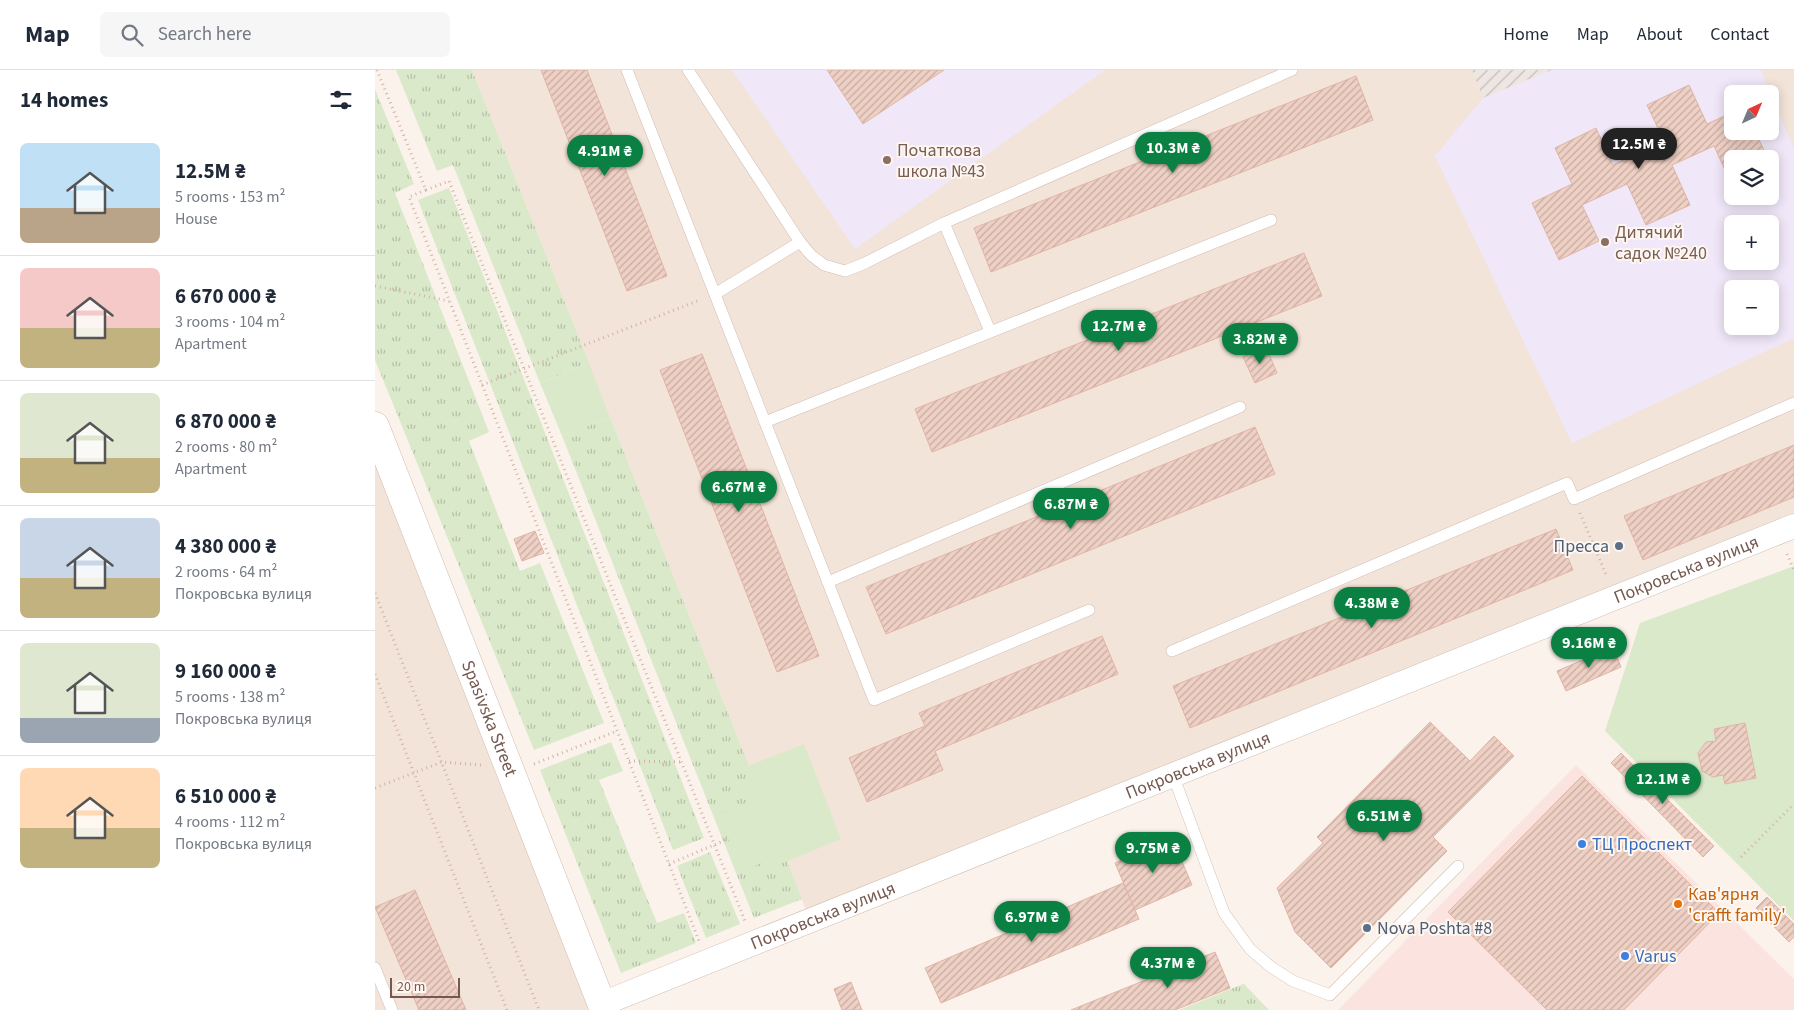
<!DOCTYPE html>
<meta charset="utf-8">
<style>
body{margin:0;font-family:"Source Sans 3",sans-serif;background:#f6f6f7;color:#1f2937;height:100vh;display:flex;flex-direction:column;font-size:19px;white-space:nowrap}
*{box-sizing:border-box;margin:0}
p{font-size:16px;color:#747a83}
.icon{flex:none;width:28px;height:28px;fill:none;stroke:currentColor;stroke-width:2;stroke-linecap:round;stroke-linejoin:round}
.map{position:relative;flex:1;overflow:hidden}
.panel{display:flex;flex-direction:column;background:#fff;width:375px}
.panel>*{flex:none}
.needle{width:32px;rotate:44deg}
.tools{position:absolute;left:1349px;top:15px;display:grid;gap:10px}
.tools a{display:grid;place-items:center;width:55px;height:55px;border-radius:8px;background:#fff;box-shadow:0 2px 12px #0003;font-size:25px}
.scale{position:absolute;left:15px;bottom:12px;width:70px;box-sizing:border-box;padding-left:5px;border:2px solid #75584f;border-top:0;font-size:14px;line-height:18px;white-space:nowrap;color:#75584f;-webkit-text-stroke:4px #fef7f1;paint-order:stroke}
.price{position:absolute;translate:-50% -42px;padding:0 11px;border-radius:18px;background:#0b8043;color:#fff;font-size:16px;line-height:32px;filter:drop-shadow(0 1px 2px #0008)}
.price::after{content:'';position:absolute;left:50%;top:30px;width:15px;height:11px;margin-left:-8px;background:inherit;clip-path:polygon(0 0,100% 0,50% 100%)}
.price.selected{background:#222;color:#fff}
ul{padding:0;list-style:none}
li{display:flex;align-items:center;gap:15px;height:125px;padding:0 20px}
li+li{border-top:1px solid #e0e1e3}
li span{display:grid;place-items:center;flex:none;width:140px;height:100px;border-radius:8px;color:#555}
li>.icon{margin-inline-start:auto}
span .icon{width:60px;height:60px;fill:#fffc;stroke-width:1}
li b{font-size:21px}
h2{display:flex;justify-content:space-between;align-items:center;height:60px;padding:0 20px;font-size:21px}
header{display:flex;align-items:center;gap:30px;box-sizing:border-box;height:70px;padding:0 25px;background:#fff;border-bottom:1px solid #e0e1e3}
header strong{font-size:24px}
nav{display:flex;gap:28px;margin-inline-start:auto;font-size:18px}
.search{width:350px;height:45px;background:#f6f6f7;display:flex;align-items:center;gap:12px;box-sizing:border-box;padding:0 18px;border-radius:8px;color:#747a83;font-size:19px}
main{display:flex;flex:1;min-height:0}
.map>svg:first-child{display:block}
.residential{fill:#f3e4d9;fill-rule:evenodd}
.commercial{fill:#fbe4df}
.industrial{fill:url(#industrial-furrows)}
.education{fill:#f0e7f8;fill-rule:evenodd}
.grass{fill:url(#grass-tufts)}
.park{fill:#dae9c9}
.building{fill:url(#building-hatch);stroke:#e1b4a5}
.lines{fill:none;stroke-linecap:round;stroke-linejoin:round}
.lane-casing{stroke:#cfbcb3;stroke-width:12}
.street-casing{stroke:#cfbcb3;stroke-width:25}
.secondary-casing{stroke:#d2bbb1;stroke-width:29}
.path{stroke:#d4b2a6;stroke-width:3;stroke-dasharray:1 4;stroke-linecap:butt}
.lane{stroke:#fff;stroke-width:11}
.street{stroke:#fff;stroke-width:24}
.secondary{stroke:#fff;stroke-width:28}
.education-dot{fill:#8d6e63;stroke:#fef7f1;stroke-width:2}
.service-dot{fill:#5c6f8a;stroke:#fef7f1;stroke-width:2}
.shop-dot{fill:#3f7fe0;stroke:#fef7f1;stroke-width:2}
.food-dot{fill:#e8710a;stroke:#fef7f1;stroke-width:2}
.labels{text-anchor:middle;dominant-baseline:central;stroke-width:4;stroke-linejoin:round;paint-order:stroke}
.education-label{font-size:18px;fill:#785e54;stroke:#fef7f1;text-anchor:start}
.service-label{font-size:18px;fill:#4e5e75;stroke:#fef7f1;text-anchor:end}
.street-label{font-size:18px;fill:#75584f;stroke:#fef7f1}
.shop-label{font-size:18px;fill:#366cbe;stroke:#fef7f1;text-anchor:start}
.food-label{font-size:18px;fill:#c56008;stroke:#fef7f1;text-anchor:start}
</style>
<header>
<strong>Map</strong>
<div class="search"><svg class="icon" aria-label="search" viewBox="0 0 24 24"><circle cx="10" cy="10" r="6"/><path d="M15 15l6 6"/></svg>Search here</div>
<nav><a>Home</a><a>Map</a><a>About</a><a>Contact</a></nav>
</header>
<main>
<section class="panel">
<h2>14 homes<svg class="icon" aria-label="filters" viewBox="0 0 24 24"><path d="M4 7h16M4 17h16"/><circle cx="9" cy="7" r="2"/><circle cx="15" cy="17" r="2"/></svg></h2>
<ul>
<li><span style="background:linear-gradient(#bfe0f5 65%,#b9a48a 0)"><svg class="icon" aria-label="home" viewBox="0 0 24 24"><path d="M3 11l9-7 9 7M6 9v11h12V9"/></svg></span><div><b>12.5M ₴</b><p>5 rooms · 153 m²</p><p>House</p></div></li>
<li><span style="background:linear-gradient(#f6c9c9 60%,#c2b280 0)"><svg class="icon" aria-label="home" viewBox="0 0 24 24"><path d="M3 11l9-7 9 7M6 9v11h12V9"/></svg></span><div><b>6 670 000 ₴</b><p>3 rooms · 104 m²</p><p>Apartment</p></div></li>
<li><span style="background:linear-gradient(#dfe7d0 65%,#c2b280 0)"><svg class="icon" aria-label="home" viewBox="0 0 24 24"><path d="M3 11l9-7 9 7M6 9v11h12V9"/></svg></span><div><b>6 870 000 ₴</b><p>2 rooms · 80 m²</p><p>Apartment</p></div></li>
<li><span style="background:linear-gradient(#c9d6e8 60%,#c2b280 0)"><svg class="icon" aria-label="home" viewBox="0 0 24 24"><path d="M3 11l9-7 9 7M6 9v11h12V9"/></svg></span><div><b>4 380 000 ₴</b><p>2 rooms · 64 m²</p><p>Покровська вулиця</p></div></li>
<li><span style="background:linear-gradient(#dfe7d0 75%,#9aa5b1 0)"><svg class="icon" aria-label="home" viewBox="0 0 24 24"><path d="M3 11l9-7 9 7M6 9v11h12V9"/></svg></span><div><b>9 160 000 ₴</b><p>5 rooms · 138 m²</p><p>Покровська вулиця</p></div></li>
<li><span style="background:linear-gradient(#ffd9b3 60%,#c2b280 0)"><svg class="icon" aria-label="home" viewBox="0 0 24 24"><path d="M3 11l9-7 9 7M6 9v11h12V9"/></svg></span><div><b>6 510 000 ₴</b><p>4 rooms · 112 m²</p><p>Покровська вулиця</p></div></li>
</ul>
</section>
<div class="map">
<svg width="1419" height="940" viewBox="0 0 1419 940">
<defs>
<pattern id="industrial-furrows" width="10" height="10" patternUnits="userSpaceOnUse" patternTransform="scale(1.25)"><rect width="10" height="10" fill="#ede6e3"/><path d="M-1 1l2-2M0 10L10 0M9 11l2-2" fill="none" stroke="#c5bdba"/></pattern>
<pattern id="grass-tufts" width="24" height="20" patternUnits="userSpaceOnUse" patternTransform="scale(1.25)"><rect width="24" height="20" fill="#dae9c9"/><path d="M3 7l-1-3M5 7V3M7 7l1-3M15 17l-1-3M17 17v-4M19 17l1-3" fill="none" stroke="#b5c0a6"/></pattern>
<pattern id="building-hatch" width="6" height="6" patternUnits="userSpaceOnUse" patternTransform="scale(1.25)"><rect width="6" height="6" fill="#efd0c4"/><path d="M-1 1l2-2M0 6l6-6M5 7l2-2" fill="none" stroke="#c6aca2"/></pattern>
</defs>
<rect width="100%" height="100%" fill="#fbf3eb"/>
<g class="residential">
<path d="M97 0H1419V456L435 850ZM1358 24H1395V61H1358ZM1358 89H1395V126H1358ZM1358 154H1395V191H1358ZM1358 219H1395V256H1358Z"/>
<polygon points="0,358 229,940 0,940"/>
</g>
<polygon class="commercial" points="1201,695 1419,909 1419,940 963,940"/>
<polygon class="industrial" points="1097,0 1177,0 1108,28"/>
<g class="education">
<polygon points="357,0 730,0 480,179"/>
<path d="M1177 0H1386L1419 79V268L1197 373 1060 86 1108 28ZM1358 24H1395V61H1358ZM1358 89H1395V126H1358ZM1358 154H1395V191H1358ZM1358 219H1395V256H1358Z"/>
</g>
<g class="grass">
<polygon points="21,0 97,0 214,293 165,313 78,95 62,101"/>
<polygon points="0,19 39,114 20,123 114,362 94,371 145,501 165,493 229,653 159,680 0,290"/>
<polygon points="74,118 329,768 298,780 43,130"/>
<polygon points="235,347 427,829 379,848 187,366"/>
<polygon points="236,672 248,701 224,710 282,853 309,843 321,873 246,903 165,700"/>
<polygon points="335,782 365,854 331,868 302,796"/>
<polygon points="869,914 894,940 804,940 868,914"/>
</g>
<g class="park">
<polygon points="214,293 235,347 187,366 165,313"/>
<polygon points="1419,496 1419,851 1230,661 1265,553"/>
<polygon points="429,674 466,769 408,793 404,785 366,802 344,744 381,729 368,698"/>
</g>
<g class="building">
<polygon points="166,0 212,0 292,206 252,221"/>
<polygon points="452,0 569,0 488,54"/>
<polygon points="981,6 998,50 616,202 599,158"/>
<polygon points="1314,15 1332,54 1358,42 1358,61 1380,61 1393,89 1358,89 1356,113 1339,76 1297,95 1315,135 1271,155 1252,114 1207,135 1224,171 1184,190 1157,133 1197,114 1180,78 1221,58 1238,95 1289,71 1272,35"/>
<polygon points="929,183 947,226 557,382 540,339"/>
<polygon points="891,277 902,303 880,313 868,287"/>
<polygon points="327,284 444,586 402,602 285,300"/>
<polygon points="880,357 900,404 511,564 491,517"/>
<polygon points="1419,375 1419,427 1268,490 1249,446"/>
<polygon points="1181,459 1198,500 815,658 798,616"/>
<polygon points="160,461 169,483 147,491 139,469"/>
<polygon points="727,566 743,604 560,681 568,700 492,732 474,688 550,656 544,643"/>
<polygon points="1238,577 1246,597 1191,621 1182,601"/>
<polygon points="1055,652 1095,691 1119,666 1139,686 1058,767 1072,781 956,898 920,862 902,818 948,773 942,767"/>
<polygon points="1370,653 1381,708 1350,714 1348,705 1338,707 1327,701 1323,683 1331,672 1341,671 1339,659"/>
<polygon points="1246,683 1339,776 1328,787 1236,693"/>
<polygon points="1207,706 1344,843 1249,940 1172,940 1073,842"/>
<polygon points="797,768 817,815 760,840 740,793"/>
<polygon points="748,813 764,849 566,933 550,898"/>
<polygon points="40,820 91,940 44,940 0,837"/>
<polygon points="1392,827 1419,854 1419,867 1414,872 1381,838"/>
<polygon points="840,882 855,918 800,940 696,940"/>
<polygon points="476,912 487,940 467,940 459,919"/>
</g>
<g class="lines">
<g class="lane-casing">
<g id="lane">
<polyline points="252,0 499,630 714,540"/>
<polyline points="313,0 425,172 436,185 449,195 470,201 488,194 569,153 917,0"/>
<polyline points="569,153 615,261"/>
<polyline points="340,224 425,172"/>
<polyline points="390,352 896,150"/>
<polyline points="453,512 865,337"/>
<polyline points="797,581 1192,413 1199,429 1419,333"/>
<polyline points="798,705 849,843 875,879 896,897 918,911 955,925 1083,796"/>
<polyline points="0,898 17,940"/>
</g>
</g>
<g class="street-casing">
<g id="street">
<path id="s1" d="M227 934 1419 456"/>
</g>
</g>
<g class="secondary-casing">
<g id="secondary">
<path id="s2" d="M0 356 229 940"/>
</g>
</g>
<g class="path">
<polyline points="2,0 51,120 34,127 324,871"/>
<polyline points="51,120 74,111 370,851"/>
<polyline points="0,216 74,231"/>
<polyline points="107,315 325,230"/>
<polyline points="1205,443 1232,507"/>
<polyline points="1412,484 1419,500"/>
<polyline points="0,523 164,940"/>
<polyline points="0,604 132,940"/>
<polyline points="254,691 307,692"/>
<polyline points="159,694 242,661"/>
<polyline points="0,718 67,692 106,695"/>
<polyline points="1366,787 1419,734"/>
<polyline points="294,794 353,769"/>
</g>
<use href="#lane" class="lane"/>
<use href="#street" class="street"/>
<use href="#secondary" class="secondary"/>
</g>
<g class="education-dot">
<circle cx="512" cy="90" r="5"/>
<circle cx="1230" cy="172" r="5"/>
</g>
<g class="service-dot">
<circle cx="1244" cy="476" r="5"/>
<circle cx="992" cy="858" r="5"/>
</g>
<g class="shop-dot">
<circle cx="1207" cy="774" r="5"/>
<circle cx="1250" cy="886" r="5"/>
</g>
<circle class="food-dot" cx="1303" cy="834" r="5"/>
<g class="labels">
<g class="education-label">
<text x="522" y="80">Початкова<tspan x="522" dy="21">школа №43</tspan></text>
<text x="1240" y="162">Дитячий<tspan x="1240" dy="21">садок №240</tspan></text>
</g>
<g class="service-label">
<text x="1234" y="476">Пресса</text>
<text x="1002" y="858" text-anchor="start">Nova Poshta #8</text>
</g>
<g class="street-label">
<text stroke="none"><textPath href="#s1" startOffset="1168">Покровська вулиця</textPath></text>
<text stroke="none"><textPath href="#s2" startOffset="314">Spasivska Street</textPath></text>
<text stroke="none"><textPath href="#s1" startOffset="642">Покровська вулиця</textPath></text>
<text stroke="none"><textPath href="#s1" startOffset="238">Покровська вулиця</textPath></text>
</g>
<g class="shop-label">
<text x="1217" y="774">ТЦ Проспект</text>
<text x="1260" y="886">Varus</text>
</g>
<g class="food-label">
<text x="1313" y="824">Кав'ярня<tspan x="1313" dy="21">'crafft family'</tspan></text>
</g>
</g>
</svg>
<div class="tools">
<a><svg class="needle" viewBox="-14 -14 28 28"><path d="M0-13l5 13h-10z" fill="#e53935"/><path d="M0 13l5-13h-10z" fill="#747a83"/></svg></a>
<a><svg class="icon" aria-label="layers" viewBox="0 0 24 24"><path d="M12 4l9 5-9 5-9-5zM3 14l9 5 9-5"/></svg></a>
<a>+</a>
<a>−</a>
</div>
<div class="scale">20 m</div>
<b class="price selected" style="left:1264px;top:100px">12.5M ₴</b>
<b class="price" style="left:798px;top:104px">10.3M ₴</b>
<b class="price" style="left:230px;top:107px">4.91M ₴</b>
<b class="price" style="left:744px;top:282px">12.7M ₴</b>
<b class="price" style="left:885px;top:295px">3.82M ₴</b>
<b class="price" style="left:364px;top:443px">6.67M ₴</b>
<b class="price" style="left:696px;top:460px">6.87M ₴</b>
<b class="price" style="left:997px;top:559px">4.38M ₴</b>
<b class="price" style="left:1214px;top:599px">9.16M ₴</b>
<b class="price" style="left:1288px;top:735px">12.1M ₴</b>
<b class="price" style="left:1009px;top:772px">6.51M ₴</b>
<b class="price" style="left:778px;top:804px">9.75M ₴</b>
<b class="price" style="left:657px;top:873px">6.97M ₴</b>
<b class="price" style="left:793px;top:919px">4.37M ₴</b>
</div>
</main>
